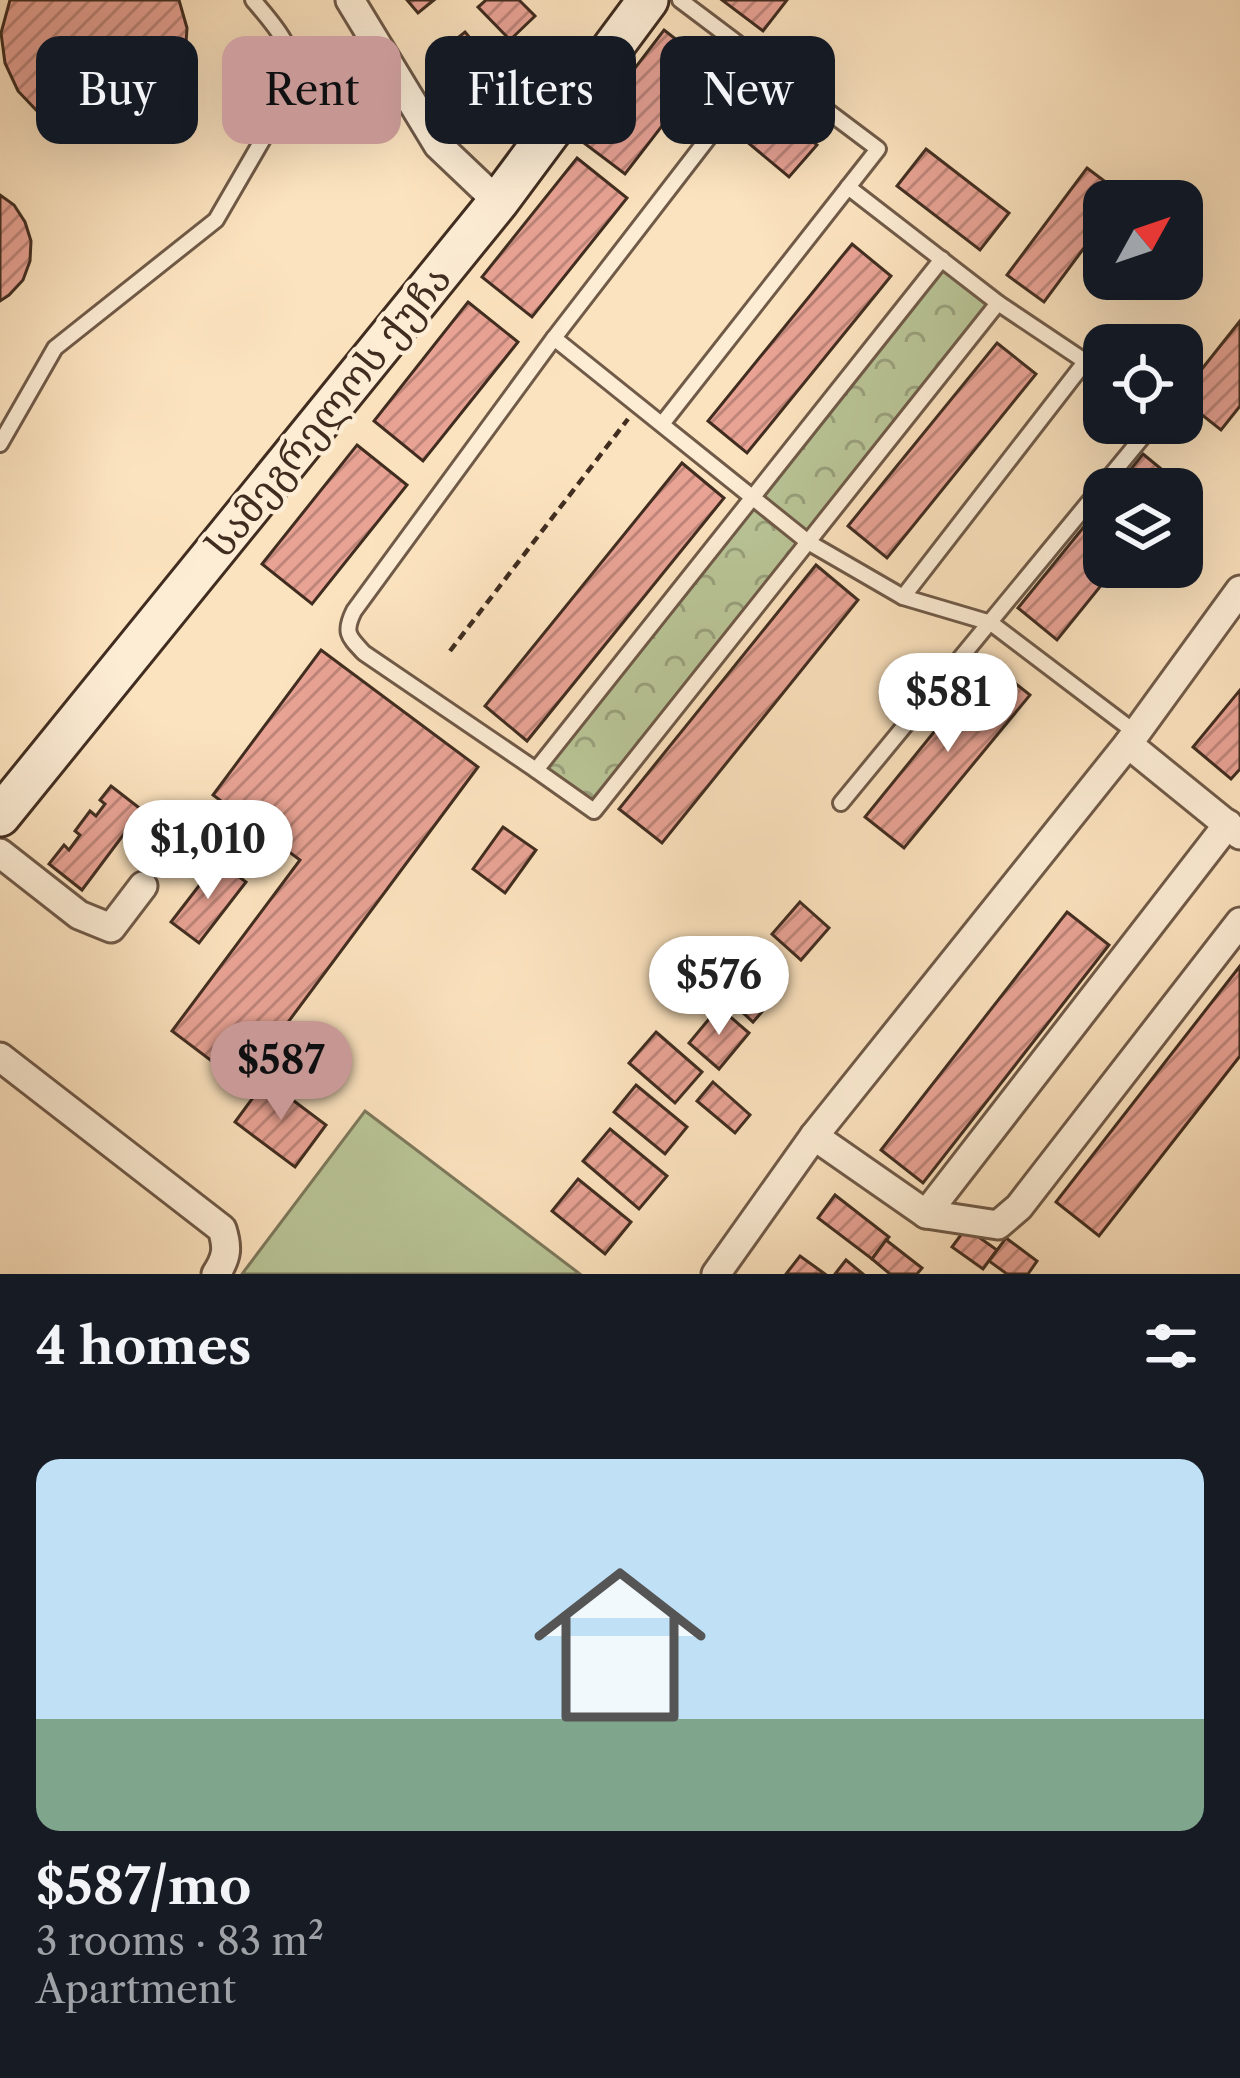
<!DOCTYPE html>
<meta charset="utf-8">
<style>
body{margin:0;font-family:"Libre Caslon Text","Noto Serif Georgian",serif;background:#20242c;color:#f1f3f6;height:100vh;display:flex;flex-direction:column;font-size:45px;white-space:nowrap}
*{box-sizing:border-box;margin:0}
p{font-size:39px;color:#9ea1a6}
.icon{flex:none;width:66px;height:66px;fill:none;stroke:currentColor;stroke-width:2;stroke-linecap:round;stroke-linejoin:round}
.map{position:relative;height:1274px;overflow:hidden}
.side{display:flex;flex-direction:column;background:#171b24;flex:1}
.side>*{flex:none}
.top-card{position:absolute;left:36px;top:36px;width:1170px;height:108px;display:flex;gap:24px}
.needle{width:78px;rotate:50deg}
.buttons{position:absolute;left:1083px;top:180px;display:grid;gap:24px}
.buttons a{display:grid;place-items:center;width:120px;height:120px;border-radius:24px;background:#171b24;box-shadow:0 12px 48px #0002;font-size:60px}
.price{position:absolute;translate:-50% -102px;padding:0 27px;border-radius:42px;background:#fff;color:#222;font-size:39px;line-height:78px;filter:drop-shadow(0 3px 6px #0008)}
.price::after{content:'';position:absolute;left:50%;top:72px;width:36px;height:27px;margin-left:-18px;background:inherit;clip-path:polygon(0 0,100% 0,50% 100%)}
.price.selected{background:#c59692;color:#111}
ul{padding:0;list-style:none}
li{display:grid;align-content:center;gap:24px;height:636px;padding:0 36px}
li+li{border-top:3px solid #363941}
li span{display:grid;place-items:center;height:372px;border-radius:24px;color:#555}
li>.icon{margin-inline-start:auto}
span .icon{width:216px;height:216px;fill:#fffc;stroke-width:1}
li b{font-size:51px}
h2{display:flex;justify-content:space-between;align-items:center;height:144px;padding:0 36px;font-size:51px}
.pill{padding:0 42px;border-radius:24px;background:#171b24;box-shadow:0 12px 48px #0002;font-size:42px;line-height:108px}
.pill.selected{background:#c59692;color:#111}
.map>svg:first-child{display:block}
.park{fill:url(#park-crowns);stroke:#7d795c;stroke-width:3}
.pitch{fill:#b9c597;stroke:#7d795c;stroke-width:3}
.building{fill:url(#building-hatch);stroke:#412d20;stroke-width:3}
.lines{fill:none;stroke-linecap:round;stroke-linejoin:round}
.service-casing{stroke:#705a48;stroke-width:20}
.minor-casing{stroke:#705a48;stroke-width:33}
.secondary-casing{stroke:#412d20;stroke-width:45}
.path{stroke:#412d20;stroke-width:4.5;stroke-dasharray:9 6;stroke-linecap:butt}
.service{stroke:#fdedd5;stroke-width:14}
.minor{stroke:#fdedd5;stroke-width:27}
.secondary{stroke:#fdedd5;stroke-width:39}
.labels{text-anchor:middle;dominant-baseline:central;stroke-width:9;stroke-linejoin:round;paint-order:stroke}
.street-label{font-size:39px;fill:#412d20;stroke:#fdedd5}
</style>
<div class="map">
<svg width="1240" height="1274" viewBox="0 0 1240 1274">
<defs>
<pattern id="park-crowns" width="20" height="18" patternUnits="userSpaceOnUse" patternTransform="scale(3)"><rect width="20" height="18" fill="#b9c597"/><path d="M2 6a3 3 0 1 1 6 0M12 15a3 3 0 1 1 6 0" fill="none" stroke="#98a07b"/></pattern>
<pattern id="building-hatch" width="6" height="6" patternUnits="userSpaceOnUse" patternTransform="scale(3)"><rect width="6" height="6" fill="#e9a395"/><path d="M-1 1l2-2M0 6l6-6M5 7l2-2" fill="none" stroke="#be8579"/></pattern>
</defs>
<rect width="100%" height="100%" fill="#fce3bf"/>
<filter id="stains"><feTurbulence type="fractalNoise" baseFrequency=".00167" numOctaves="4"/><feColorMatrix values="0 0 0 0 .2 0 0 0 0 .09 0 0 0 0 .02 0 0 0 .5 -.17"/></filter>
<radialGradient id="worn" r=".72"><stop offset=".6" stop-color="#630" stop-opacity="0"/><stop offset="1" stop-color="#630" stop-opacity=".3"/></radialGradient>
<polygon class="park" points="942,259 998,303 594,811 536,770"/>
<polygon class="pitch" points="365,1111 580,1274 242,1274"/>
<g class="building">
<polygon points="10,0 179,0 187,28 185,58 174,87 154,110 127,125 97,131 67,127 39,113 18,91 5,63 1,33"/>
<polygon points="407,0 434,0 418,13"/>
<polygon points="486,0 519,0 535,16 510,40 478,7"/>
<polygon points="722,0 787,0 763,31"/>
<polygon points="664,30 709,65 625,174 580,140"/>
<polygon points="465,32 486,57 462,78 440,52"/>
<polygon points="773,108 817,145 789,177 746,141"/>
<polygon points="926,149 1009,213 980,250 897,186"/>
<polygon points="577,158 627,198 532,317 482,277"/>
<polygon points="1087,168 1123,195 1119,201 1104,201 1104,221 1044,302 1007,275"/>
<polygon points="0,195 14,205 25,222 31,241 30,261 23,280 9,295 0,301"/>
<polygon points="852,244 891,276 747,453 708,421"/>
<polygon points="468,302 518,342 423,461 374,421"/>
<polygon points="1240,321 1240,406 1221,430 1182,399 1182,394"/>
<polygon points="997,343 1036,374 887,558 848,526"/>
<polygon points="357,445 407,485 312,604 262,564"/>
<polygon points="1143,454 1182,486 1180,489 1115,489"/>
<polygon points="682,463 724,498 527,741 485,706"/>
<polygon points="1104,502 1104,567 1116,567 1057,640 1018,608"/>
<polygon points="816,565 858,600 662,843 619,809"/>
<polygon points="321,650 478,767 242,1084 172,1031 300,860 213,795"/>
<polygon points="990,663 1030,695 904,848 865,817"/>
<polygon points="1240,690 1240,769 1231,779 1193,747"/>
<polygon points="111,786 142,810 82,890 49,864 64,845 69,850 80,835 75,831 90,811 96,816 105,804 100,800"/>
<polygon points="503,827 536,850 505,893 473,869"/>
<polygon points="218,861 246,882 199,943 171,922"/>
<polygon points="800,902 829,928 801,960 772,934"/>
<polygon points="1067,912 1109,945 923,1183 881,1150"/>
<polygon points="747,958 782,989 753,1022 719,991"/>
<polygon points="1240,966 1240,1056 1099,1236 1056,1202"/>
<polygon points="719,1007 749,1033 719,1069 689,1043"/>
<polygon points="656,1032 702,1072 675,1103 629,1063"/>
<polygon points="266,1080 326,1125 295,1167 235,1122"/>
<polygon points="713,1082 750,1115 735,1133 697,1101"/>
<polygon points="636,1085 687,1127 665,1154 614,1112"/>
<polygon points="610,1129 667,1176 639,1209 583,1161"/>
<polygon points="578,1179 631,1222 605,1254 552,1211"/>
<polygon points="835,1195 889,1237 872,1259 818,1218"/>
<polygon points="966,1228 997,1250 983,1269 952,1247"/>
<polygon points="1006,1238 1037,1261 1028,1274 1007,1274 989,1261"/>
<polygon points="886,1240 922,1268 917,1274 890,1274 872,1259"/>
<polygon points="800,1256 825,1274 786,1274"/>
<polygon points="846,1260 863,1274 835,1274"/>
</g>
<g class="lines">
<g class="service-casing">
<g id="service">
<polyline points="848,187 998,303 1104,374"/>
<polyline points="942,259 536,770 594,811 998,303"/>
<polyline points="554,338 808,542 903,597 991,623 1136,733"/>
<polyline points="662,424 878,149 680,0"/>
<path d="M0 444 55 348 216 220 296 82C292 44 277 28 253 0"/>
<polyline points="903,597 1085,362"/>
<path d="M536 770 364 653C349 637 343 633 354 611L554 338 766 63"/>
<polyline points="841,803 1154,423"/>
</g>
</g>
<g class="minor-casing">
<g id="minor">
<polyline points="350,0 438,145 498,202"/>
<polyline points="1128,744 1240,835"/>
<polyline points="0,853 79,915 111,928 143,886"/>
<path d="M0 1057 222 1229C228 1248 227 1257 216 1274"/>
<polyline points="814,1136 926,1214 998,1225 1019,1207 1240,922"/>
<polyline points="926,1214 1228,824"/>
<polyline points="716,1274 814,1136 1128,744 1240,590"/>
</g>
</g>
<g class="secondary-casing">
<polyline id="secondary" points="0,816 498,202 648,0"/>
</g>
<polyline class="path" points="450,651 628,419"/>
<use href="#service" class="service"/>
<use href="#minor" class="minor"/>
<use href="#secondary" class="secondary"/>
</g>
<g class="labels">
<g class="street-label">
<text transform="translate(328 411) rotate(-51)">სამეგრელოს ქუჩა</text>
</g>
</g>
<rect width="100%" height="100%" filter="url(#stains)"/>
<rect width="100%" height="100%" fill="url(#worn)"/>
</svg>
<div class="buttons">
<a><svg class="needle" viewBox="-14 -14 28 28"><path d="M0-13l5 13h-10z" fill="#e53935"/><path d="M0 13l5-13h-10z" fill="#9ea1a6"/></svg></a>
<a><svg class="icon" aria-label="locate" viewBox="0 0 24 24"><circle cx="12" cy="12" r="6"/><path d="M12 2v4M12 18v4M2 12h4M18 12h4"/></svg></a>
<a><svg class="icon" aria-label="layers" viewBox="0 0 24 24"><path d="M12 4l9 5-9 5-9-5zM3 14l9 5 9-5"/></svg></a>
</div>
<b class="price" style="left:948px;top:755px">$581</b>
<b class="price" style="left:208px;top:902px">$1,010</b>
<b class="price" style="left:719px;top:1038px">$576</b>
<b class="price selected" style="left:281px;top:1123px">$587</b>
<div class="top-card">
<a class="pill">Buy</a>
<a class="pill selected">Rent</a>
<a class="pill">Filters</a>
<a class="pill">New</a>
</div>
</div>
<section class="side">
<h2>4 homes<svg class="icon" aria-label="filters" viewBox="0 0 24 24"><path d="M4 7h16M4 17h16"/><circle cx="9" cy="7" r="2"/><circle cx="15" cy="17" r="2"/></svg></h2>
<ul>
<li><span style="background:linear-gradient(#bfe0f5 70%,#7fa58c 0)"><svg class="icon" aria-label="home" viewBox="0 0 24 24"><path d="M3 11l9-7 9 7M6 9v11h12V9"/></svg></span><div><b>$587/mo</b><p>3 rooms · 83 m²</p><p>Apartment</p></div></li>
</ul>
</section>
